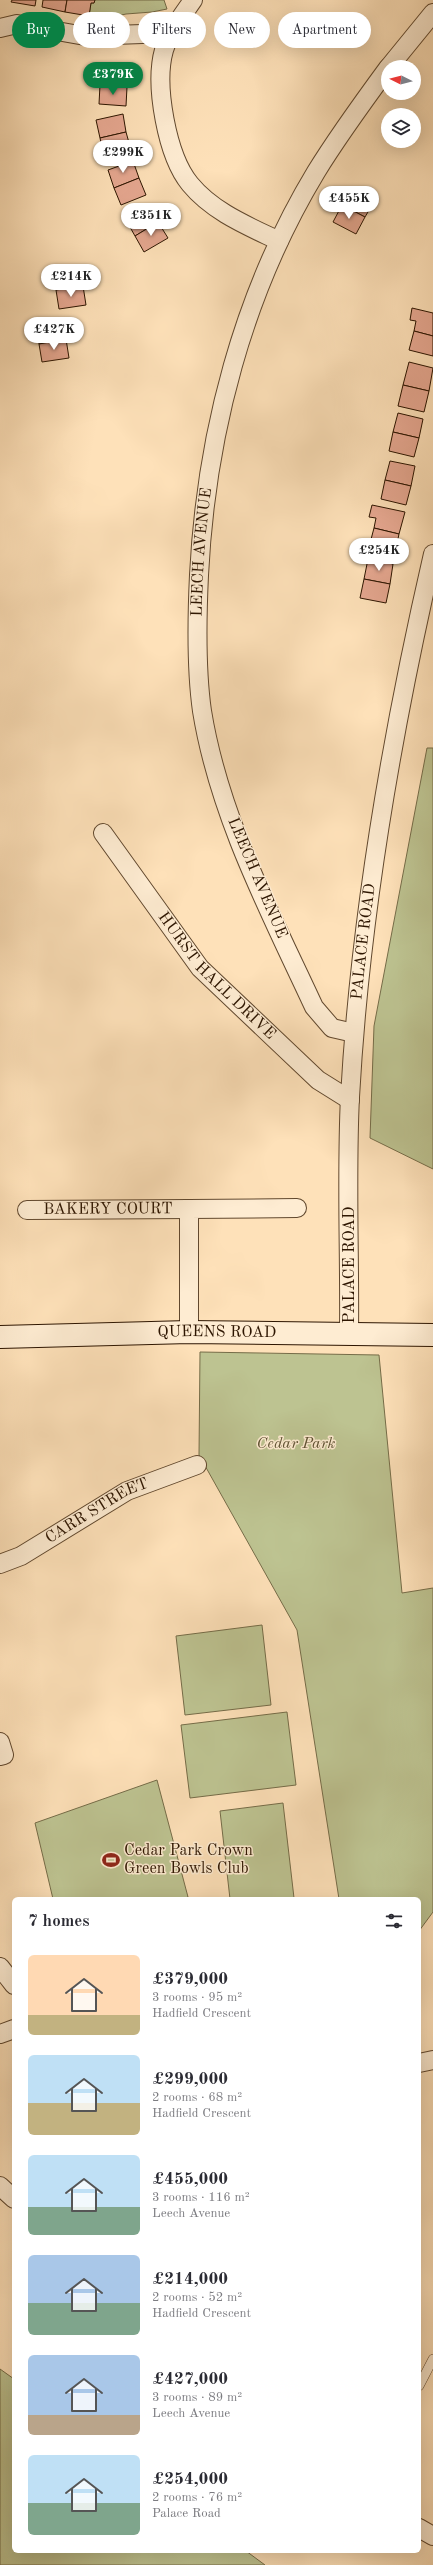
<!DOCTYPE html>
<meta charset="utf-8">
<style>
body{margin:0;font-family:"Old Standard TT",serif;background:#f7f7f7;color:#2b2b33;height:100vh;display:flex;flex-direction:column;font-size:15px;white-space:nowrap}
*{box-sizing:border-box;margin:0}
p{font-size:13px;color:#7c7c81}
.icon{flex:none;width:22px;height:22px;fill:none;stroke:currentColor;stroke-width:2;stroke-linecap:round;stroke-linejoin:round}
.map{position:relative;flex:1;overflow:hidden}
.side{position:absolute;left:12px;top:1897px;width:409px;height:656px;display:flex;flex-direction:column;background:#fff;border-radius:6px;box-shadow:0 4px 16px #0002}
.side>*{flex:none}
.guide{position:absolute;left:12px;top:12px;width:409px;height:36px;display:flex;gap:8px}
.needle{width:26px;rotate:276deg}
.tools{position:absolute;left:381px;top:60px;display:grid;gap:8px}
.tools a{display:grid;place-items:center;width:40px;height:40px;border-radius:50%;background:#fff;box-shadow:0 4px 16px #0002;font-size:20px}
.price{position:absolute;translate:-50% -34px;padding:0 9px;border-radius:14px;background:#fff;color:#222;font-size:13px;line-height:26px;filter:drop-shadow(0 1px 2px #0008)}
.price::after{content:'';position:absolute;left:50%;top:24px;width:12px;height:9px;margin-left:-6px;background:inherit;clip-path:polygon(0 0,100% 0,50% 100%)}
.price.selected{background:#0b8043;color:#fff}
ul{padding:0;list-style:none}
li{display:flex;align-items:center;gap:12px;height:100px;padding:0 16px}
li span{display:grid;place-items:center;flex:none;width:112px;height:80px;border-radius:6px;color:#555}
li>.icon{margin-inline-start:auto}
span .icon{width:48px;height:48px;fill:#fffc;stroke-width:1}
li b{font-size:17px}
h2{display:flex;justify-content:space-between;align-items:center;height:48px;padding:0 16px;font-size:17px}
.tag{padding:0 14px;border-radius:18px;background:#fff;box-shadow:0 4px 16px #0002;font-size:14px;line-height:36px}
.tag.selected{background:#0b8043;color:#fff}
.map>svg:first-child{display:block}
.green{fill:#bdc391;stroke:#756c48}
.building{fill:#e5a790;stroke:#2d1500}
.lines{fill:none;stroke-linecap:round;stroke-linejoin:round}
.service-casing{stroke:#61482e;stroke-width:10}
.minor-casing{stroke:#61482e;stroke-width:20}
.secondary-casing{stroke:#2d1500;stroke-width:24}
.service{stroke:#feecd2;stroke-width:9}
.minor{stroke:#feecd2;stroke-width:18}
.secondary{stroke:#feecd2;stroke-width:22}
.labels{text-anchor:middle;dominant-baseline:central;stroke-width:3;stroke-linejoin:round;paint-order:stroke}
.street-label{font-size:16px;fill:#2d1500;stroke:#feecd2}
.park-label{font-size:16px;font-style:italic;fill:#5f5233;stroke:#feecd2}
.poi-label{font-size:16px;fill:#2d1500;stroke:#feecd2;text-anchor:start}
</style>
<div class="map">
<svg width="433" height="2565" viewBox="0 0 433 2565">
<rect width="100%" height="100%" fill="#fee1b9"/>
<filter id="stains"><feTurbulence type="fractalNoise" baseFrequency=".005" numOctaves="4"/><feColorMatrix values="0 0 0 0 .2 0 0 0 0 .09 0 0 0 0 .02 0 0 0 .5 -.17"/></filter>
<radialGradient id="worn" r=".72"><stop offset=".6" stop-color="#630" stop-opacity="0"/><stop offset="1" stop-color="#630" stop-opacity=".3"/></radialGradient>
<g class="green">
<polygon points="95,0 164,0 167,9 152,12 126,14 99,20 89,16 91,3 94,3"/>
<polygon points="427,748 433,748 433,1169 370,1138 374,1026"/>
<polygon points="200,1352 379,1355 402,1593 433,1588 433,1912 419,1931 419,1899 339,1899 297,1630 199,1455"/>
<polygon points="262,1625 271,1705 185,1715 176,1636"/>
<polygon points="287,1712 296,1785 190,1798 181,1725"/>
<polygon points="157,1780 188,1897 182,1899 53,1899 35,1823"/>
<polygon points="283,1803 294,1898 230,1899 220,1811"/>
<polygon points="0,2369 14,2379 14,2551 246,2551 265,2565 0,2565"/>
</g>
<g class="building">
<polygon points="12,0 36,0 35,6 11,2"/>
<polygon points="43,0 67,0 65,12 42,7"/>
<polygon points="67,0 95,0 94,3 91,3 89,16 65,12"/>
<polygon points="102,67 129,69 127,87 100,85"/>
<polygon points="100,85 127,87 126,106 99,104"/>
<polygon points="123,114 126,132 100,138 96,120"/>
<polygon points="126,132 131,150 104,156 100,138"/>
<polygon points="133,161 139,178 114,188 108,170"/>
<polygon points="139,178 146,195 121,205 114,188"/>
<polygon points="352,188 375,200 365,217 342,205"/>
<polygon points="342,205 365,217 356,234 333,222"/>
<polygon points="149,207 158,222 135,236 126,220"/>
<polygon points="158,222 168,238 144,252 135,236"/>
<polygon points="80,268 83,286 56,290 53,272"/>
<polygon points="83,286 86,305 59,309 56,290"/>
<polygon points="412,308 433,313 433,336 414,331 416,321 410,320"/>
<polygon points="64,322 66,339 39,344 37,325"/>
<polygon points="414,331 433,336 433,356 409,350"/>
<polygon points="66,339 69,358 42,362 39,344"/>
<polygon points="409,362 433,368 429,391 403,385"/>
<polygon points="403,385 429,391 424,412 398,406"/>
<polygon points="398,413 423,419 419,438 393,432"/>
<polygon points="393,432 419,438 414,457 389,451"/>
<polygon points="390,461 415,466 411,486 385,480"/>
<polygon points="385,480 411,486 406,505 381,499"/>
<polygon points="372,505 405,512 399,534 374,528 376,518 369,517"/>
<polygon points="374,528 399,534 395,553 369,547"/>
<polygon points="368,559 393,564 390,584 364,579"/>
<polygon points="364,579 390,584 386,603 360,598"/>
</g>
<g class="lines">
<g class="service-casing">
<polyline id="service" points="419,2386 433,2359"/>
</g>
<g class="minor-casing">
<g id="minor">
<path d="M193 0C182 16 170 31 164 50 154 85 167 156 190 184 213 212 248 226 279 241"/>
<polyline points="0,28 17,24 85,36 171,33"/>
<polyline points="389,67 433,13"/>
<path id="s1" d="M103 833 200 968 318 1080 350 1100"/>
<path id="s2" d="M354 1033 332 1028 314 1007C270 912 219 816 202 711 196 669 197 617 199 575 206 434 243 293 316 172 338 136 363 102 388 68"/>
<path id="s3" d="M27 1210 189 1209"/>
<polyline points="189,1332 189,1209 297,1208"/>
<path id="s4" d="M349 1335C350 1256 346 1176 350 1097 360 915 392 732 433 554"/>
<path id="s5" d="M0 1564 21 1556 127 1491 197 1465"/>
<polyline points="0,1742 4,1755 0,1756"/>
<polyline points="0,1967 14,1985"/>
<polyline points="0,2034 14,2029"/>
<polyline points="419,2063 433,2060"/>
<polyline points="0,2186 14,2199"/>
<polyline points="419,2528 433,2536"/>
</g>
</g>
<g class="secondary-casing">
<g id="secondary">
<path id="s6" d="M0 1337 189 1332 433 1335"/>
</g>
</g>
<use href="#service" class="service"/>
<use href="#minor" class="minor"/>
<use href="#secondary" class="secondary"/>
</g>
<defs>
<g id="stadium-bare" transform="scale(1.38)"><path d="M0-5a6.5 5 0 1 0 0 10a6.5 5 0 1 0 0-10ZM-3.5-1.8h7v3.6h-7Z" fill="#8f2418" stroke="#feecd2" stroke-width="2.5" paint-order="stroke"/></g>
</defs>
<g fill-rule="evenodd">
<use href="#stadium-bare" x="111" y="1860"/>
</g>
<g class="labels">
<g class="street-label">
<text stroke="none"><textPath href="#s2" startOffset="527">LEECH AVENUE</textPath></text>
<text transform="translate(257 878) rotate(67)">LEECH AVENUE</text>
<text stroke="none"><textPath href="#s4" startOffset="394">PALACE ROAD</textPath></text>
<text stroke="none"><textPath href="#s1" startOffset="183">HURST HALL DRIVE</textPath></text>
<text stroke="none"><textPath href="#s3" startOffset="81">BAKERY COURT</textPath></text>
<text transform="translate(350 1265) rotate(-90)">PALACE ROAD</text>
<text stroke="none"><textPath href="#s6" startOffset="217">QUEENS ROAD</textPath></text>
<text stroke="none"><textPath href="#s5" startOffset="111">CARR STREET</textPath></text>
</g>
<g class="park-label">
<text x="296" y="1444">Cedar Park</text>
</g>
<g class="poi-label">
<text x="124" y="1851">Cedar Park Crown<tspan x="124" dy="18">Green Bowls Club</tspan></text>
</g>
</g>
<rect width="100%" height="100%" filter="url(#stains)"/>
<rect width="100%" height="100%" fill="url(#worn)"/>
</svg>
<div class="tools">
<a><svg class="needle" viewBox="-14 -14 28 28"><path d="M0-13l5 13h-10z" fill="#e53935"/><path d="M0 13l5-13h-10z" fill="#7c7c81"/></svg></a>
<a><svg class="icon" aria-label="layers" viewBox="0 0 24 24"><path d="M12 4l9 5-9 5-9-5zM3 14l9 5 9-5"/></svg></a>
</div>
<b class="price selected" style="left:113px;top:96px">£379K</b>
<b class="price" style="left:123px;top:174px">£299K</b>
<b class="price" style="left:349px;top:220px">£455K</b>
<b class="price" style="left:151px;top:237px">£351K</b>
<b class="price" style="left:71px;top:298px">£214K</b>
<b class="price" style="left:54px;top:351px">£427K</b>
<b class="price" style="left:379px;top:572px">£254K</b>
<div class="guide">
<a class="tag selected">Buy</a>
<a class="tag">Rent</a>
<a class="tag">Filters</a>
<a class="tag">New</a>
<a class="tag">Apartment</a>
</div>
<section class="side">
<h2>7 homes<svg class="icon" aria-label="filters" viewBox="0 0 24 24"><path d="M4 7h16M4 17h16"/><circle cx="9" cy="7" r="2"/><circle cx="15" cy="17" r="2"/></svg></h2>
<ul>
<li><span style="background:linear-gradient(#ffd9b3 75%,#c2b280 0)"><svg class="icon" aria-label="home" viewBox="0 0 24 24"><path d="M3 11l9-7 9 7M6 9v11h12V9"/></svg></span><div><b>£379,000</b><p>3 rooms · 95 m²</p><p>Hadfield Crescent</p></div></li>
<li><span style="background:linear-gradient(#bfe0f5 60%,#c2b280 0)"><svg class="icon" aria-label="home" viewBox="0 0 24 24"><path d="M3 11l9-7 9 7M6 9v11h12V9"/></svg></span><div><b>£299,000</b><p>2 rooms · 68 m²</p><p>Hadfield Crescent</p></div></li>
<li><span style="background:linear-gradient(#bfe0f5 65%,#7fa58c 0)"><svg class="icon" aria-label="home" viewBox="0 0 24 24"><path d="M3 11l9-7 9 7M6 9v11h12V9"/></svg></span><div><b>£455,000</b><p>3 rooms · 116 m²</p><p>Leech Avenue</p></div></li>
<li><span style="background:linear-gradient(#a9c7e8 60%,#7fa58c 0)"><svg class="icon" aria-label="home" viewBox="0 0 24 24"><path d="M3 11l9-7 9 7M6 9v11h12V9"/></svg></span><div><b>£214,000</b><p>2 rooms · 52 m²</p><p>Hadfield Crescent</p></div></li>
<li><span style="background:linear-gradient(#a9c7e8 75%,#b9a48a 0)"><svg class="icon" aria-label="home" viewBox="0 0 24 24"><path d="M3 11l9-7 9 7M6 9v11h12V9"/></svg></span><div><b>£427,000</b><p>3 rooms · 89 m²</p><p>Leech Avenue</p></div></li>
<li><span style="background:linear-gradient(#bfe0f5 60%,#7fa58c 0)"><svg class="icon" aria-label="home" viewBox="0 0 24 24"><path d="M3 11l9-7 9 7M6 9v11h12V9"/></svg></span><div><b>£254,000</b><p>2 rooms · 76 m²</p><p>Palace Road</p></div></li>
</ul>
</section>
</div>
